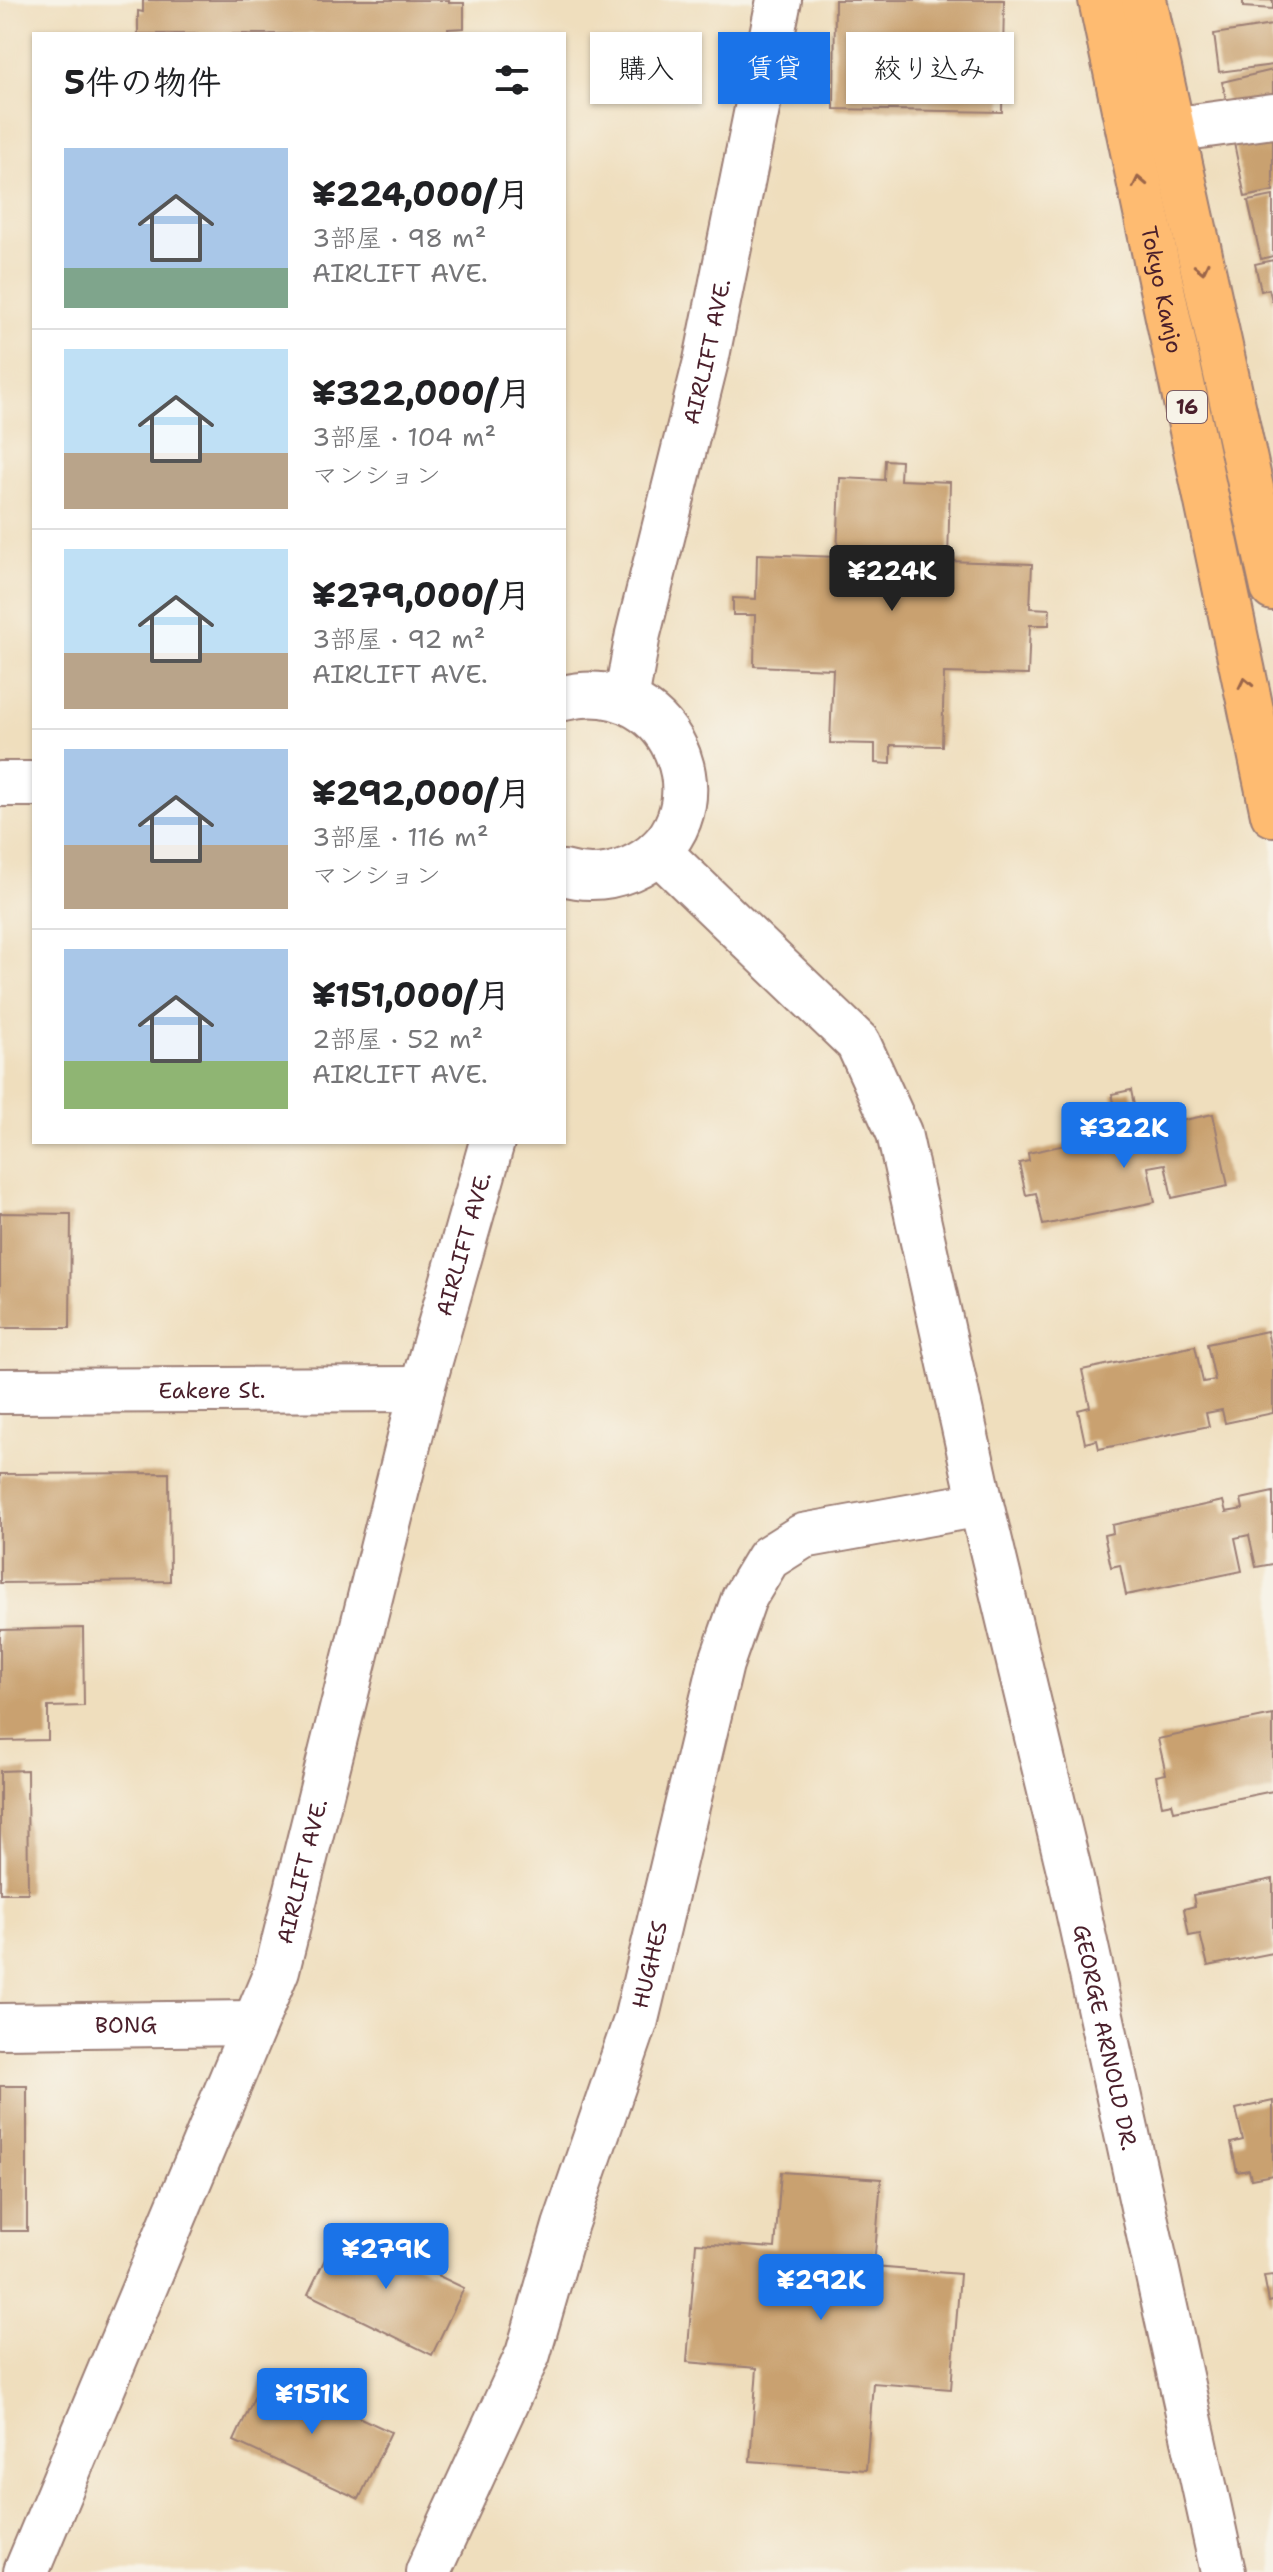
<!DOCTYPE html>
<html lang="ja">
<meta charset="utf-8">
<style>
body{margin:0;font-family:"Shantell Sans","Klee One",sans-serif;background:#f6f6f6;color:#202124;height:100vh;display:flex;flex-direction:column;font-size:30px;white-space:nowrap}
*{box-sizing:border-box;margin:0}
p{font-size:26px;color:#757577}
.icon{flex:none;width:44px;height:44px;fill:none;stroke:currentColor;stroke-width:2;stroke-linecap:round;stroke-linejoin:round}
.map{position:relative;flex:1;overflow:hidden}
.panel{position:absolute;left:32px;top:32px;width:534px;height:1112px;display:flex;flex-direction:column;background:#fff;border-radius:0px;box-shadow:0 2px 6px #0004}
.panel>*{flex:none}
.top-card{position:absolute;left:590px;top:32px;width:562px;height:72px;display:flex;gap:16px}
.price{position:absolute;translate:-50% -68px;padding:0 18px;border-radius:8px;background:#1a73e8;color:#fff;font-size:26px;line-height:52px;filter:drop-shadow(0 2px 4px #0008)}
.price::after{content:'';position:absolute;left:50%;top:48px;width:24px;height:18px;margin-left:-12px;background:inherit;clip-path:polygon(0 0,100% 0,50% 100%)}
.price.current{background:#222;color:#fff}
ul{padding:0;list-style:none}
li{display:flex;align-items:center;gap:24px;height:200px;padding:0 32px}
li+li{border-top:2px solid #e0e0e0}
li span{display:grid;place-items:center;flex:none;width:224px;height:160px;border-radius:0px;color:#555}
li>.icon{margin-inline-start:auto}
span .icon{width:96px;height:96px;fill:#fffc;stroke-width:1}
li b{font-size:34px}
h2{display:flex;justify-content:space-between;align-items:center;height:96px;padding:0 32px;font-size:34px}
.chip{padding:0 28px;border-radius:0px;background:#fff;box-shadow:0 2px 6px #0004;font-size:28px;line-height:72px}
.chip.current{background:#1a73e8;color:#fff}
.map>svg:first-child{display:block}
.building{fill:#c9a16f}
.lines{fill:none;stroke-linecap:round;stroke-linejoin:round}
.minor-casing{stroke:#9c7e74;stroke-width:48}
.highway-casing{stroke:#9c7e74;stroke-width:48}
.minor{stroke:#fff;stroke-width:44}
.highway{stroke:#febb71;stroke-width:44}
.oneway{stroke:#9b654a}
.labels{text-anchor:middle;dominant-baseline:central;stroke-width:8;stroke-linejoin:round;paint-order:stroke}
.shield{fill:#f7f3e8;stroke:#7e5f64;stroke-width:2}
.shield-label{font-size:20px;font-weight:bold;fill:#4a1f2b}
.street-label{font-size:22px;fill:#4a1f2b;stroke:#f7f3e8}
</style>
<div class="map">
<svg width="1273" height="2572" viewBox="0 0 1273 2572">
<rect width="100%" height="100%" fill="#f7f3e8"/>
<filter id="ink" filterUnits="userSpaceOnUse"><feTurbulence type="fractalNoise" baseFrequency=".0125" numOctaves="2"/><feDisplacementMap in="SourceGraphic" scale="16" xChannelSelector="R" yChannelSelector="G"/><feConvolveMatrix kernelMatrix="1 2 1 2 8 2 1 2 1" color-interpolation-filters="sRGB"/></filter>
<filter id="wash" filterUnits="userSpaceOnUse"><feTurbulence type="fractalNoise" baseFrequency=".006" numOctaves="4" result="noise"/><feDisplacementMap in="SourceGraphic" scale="32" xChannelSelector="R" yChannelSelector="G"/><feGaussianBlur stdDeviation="1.8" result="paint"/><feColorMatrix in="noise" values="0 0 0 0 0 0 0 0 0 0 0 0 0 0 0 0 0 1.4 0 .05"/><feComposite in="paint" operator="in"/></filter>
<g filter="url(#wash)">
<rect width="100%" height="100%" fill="#efdebd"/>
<g id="blocks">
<g class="building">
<polygon points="143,0 449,0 449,3 464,3 464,28 448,29 448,34 138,34 138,11 143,12"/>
<polygon points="835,0 1004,0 1002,112 834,109"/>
<polygon points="1243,0 1273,0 1273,9 1243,7"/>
<polygon points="1272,25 1273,65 1219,72 1214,34"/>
<polygon points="1273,70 1273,106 1230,116 1222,82"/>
<polygon points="1273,136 1273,191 1245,197 1234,143"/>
<polygon points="1273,196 1273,256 1261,259 1248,201"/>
<polygon points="1273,260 1273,301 1272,301 1269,289 1261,291 1255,264"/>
<polygon points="885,460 901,461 900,480 950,482 948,561 1032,564 1030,608 1050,609 1049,625 1030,625 1028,675 944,673 942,746 891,745 891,764 875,763 875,744 830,743 833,669 754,666 755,615 733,615 733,598 756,599 757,554 837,557 840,478 884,480"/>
<polygon points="1131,1090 1135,1110 1117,1114 1112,1094"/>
<polygon points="1213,1114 1228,1186 1172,1198 1165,1164 1148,1167 1155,1202 1043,1225 1036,1193 1026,1195 1019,1163 1029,1161 1028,1153 1135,1130 1137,1141 1155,1137 1152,1127"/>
<polygon points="0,1213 71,1214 70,1328 0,1328"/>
<polygon points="1267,1331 1273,1360 1273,1413 1225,1423 1222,1410 1206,1413 1209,1426 1099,1449 1097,1440 1085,1443 1078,1410 1090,1407 1082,1370 1195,1346 1203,1382 1215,1380 1207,1344"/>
<polygon points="169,1473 170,1581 0,1583 0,1474"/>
<polygon points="1273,1492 1273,1564 1256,1567 1249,1535 1235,1538 1242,1571 1126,1595 1120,1565 1111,1567 1104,1535 1113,1533 1112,1525 1223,1501 1226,1512 1243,1509 1241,1499"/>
<polygon points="83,1628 84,1706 48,1707 48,1740 0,1741 0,1630"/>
<polygon points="1273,1715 1273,1791 1174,1811 1172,1803 1162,1805 1156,1776 1166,1774 1158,1739"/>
<polygon points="27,1770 28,1893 0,1893 0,1771"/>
<polygon points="1273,1879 1273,1953 1208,1966 1200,1934 1189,1936 1184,1909 1195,1906 1193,1895"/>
<rect x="0" y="2086" width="27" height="145"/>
<polygon points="1273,2101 1273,2175 1251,2179 1249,2170 1237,2172 1231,2143 1243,2140 1236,2109"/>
<polygon points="781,2172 881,2179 874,2267 960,2274 951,2389 873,2383 866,2470 750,2461 757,2368 687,2362 696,2243 775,2248"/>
<polygon points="340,2228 464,2288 432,2355 308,2294"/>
<polygon points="1273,2275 1273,2301 1269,2302 1264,2276"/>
<polygon points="265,2374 391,2432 359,2499 234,2441"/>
</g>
</g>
</g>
<g filter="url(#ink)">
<use href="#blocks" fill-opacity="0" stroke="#9c7e74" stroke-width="2"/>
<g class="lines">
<g class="minor-casing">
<g id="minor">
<polyline points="1171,130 1273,116"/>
<path d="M564 698C679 670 732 825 630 869 608 878 587 880 564 873"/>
<path id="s1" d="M626 700 638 634 706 361 779 0"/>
<polyline points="0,784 34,784"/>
<path id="s2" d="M658 851 858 1043 899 1133 981 1504 1070 1874 1223 2572"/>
<path id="s3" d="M0 1391 422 1389"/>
<path id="s4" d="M0 2026 253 2023"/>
<path id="s5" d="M26 2572 277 1970 422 1389 492 1142"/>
<path id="s6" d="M428 2572 528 2354 565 2226 636 2020 721 1664 744 1598 768 1558 803 1536 981 1504"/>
</g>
</g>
<g class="highway-casing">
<g id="highway">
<path id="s7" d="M1101 0 1273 814"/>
<polyline points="1144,0 1273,588"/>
</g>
</g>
<use href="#minor" class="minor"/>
<use href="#highway" class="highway"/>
</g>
<defs><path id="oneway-chevron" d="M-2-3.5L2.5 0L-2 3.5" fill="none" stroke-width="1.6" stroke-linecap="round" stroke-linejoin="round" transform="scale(2)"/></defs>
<g class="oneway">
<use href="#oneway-chevron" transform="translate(1139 182) rotate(-102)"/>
<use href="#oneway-chevron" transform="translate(1202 268) rotate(77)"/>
<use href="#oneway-chevron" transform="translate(1245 683) rotate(-102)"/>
</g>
</g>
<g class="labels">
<rect class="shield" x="1167" y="391" width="40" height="32" rx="6"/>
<g class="shield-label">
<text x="1187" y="407">16</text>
</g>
<g class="street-label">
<text stroke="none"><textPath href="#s7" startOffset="296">Tokyo Kanjo</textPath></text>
<text stroke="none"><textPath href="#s1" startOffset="358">AIRLIFT AVE.</textPath></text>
<text stroke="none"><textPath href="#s5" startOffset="1402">AIRLIFT AVE.</textPath></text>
<text stroke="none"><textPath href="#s3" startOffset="212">Eakere St.</textPath></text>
<text stroke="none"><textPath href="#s5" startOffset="754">AIRLIFT AVE.</textPath></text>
<text stroke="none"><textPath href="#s6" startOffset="648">HUGHES</textPath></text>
<text stroke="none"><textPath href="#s4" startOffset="126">BONG</textPath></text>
<text stroke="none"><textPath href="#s2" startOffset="1304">GEORGE ARNOLD DR.</textPath></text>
</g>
</g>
</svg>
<b class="price current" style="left:892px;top:613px">¥224K</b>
<b class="price" style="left:1124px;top:1170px">¥322K</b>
<b class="price" style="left:386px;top:2291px">¥279K</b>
<b class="price" style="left:821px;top:2322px">¥292K</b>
<b class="price" style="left:312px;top:2436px">¥151K</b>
<div class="top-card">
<a class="chip">購入</a>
<a class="chip current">賃貸</a>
<a class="chip">絞り込み</a>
</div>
<section class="panel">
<h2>5件の物件<svg class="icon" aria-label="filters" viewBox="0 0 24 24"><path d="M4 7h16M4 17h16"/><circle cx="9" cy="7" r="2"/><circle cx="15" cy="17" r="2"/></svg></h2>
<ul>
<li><span style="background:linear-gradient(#a9c7e8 75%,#7fa58c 0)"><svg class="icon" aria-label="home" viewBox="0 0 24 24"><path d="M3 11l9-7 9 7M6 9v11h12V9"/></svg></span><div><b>¥224,000/月</b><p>3部屋 · 98 m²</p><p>AIRLIFT AVE.</p></div></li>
<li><span style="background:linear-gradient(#bfe0f5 65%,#b9a48a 0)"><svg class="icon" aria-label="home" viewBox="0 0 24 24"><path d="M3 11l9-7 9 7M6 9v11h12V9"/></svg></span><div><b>¥322,000/月</b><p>3部屋 · 104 m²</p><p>マンション</p></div></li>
<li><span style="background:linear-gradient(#bfe0f5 65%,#b9a48a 0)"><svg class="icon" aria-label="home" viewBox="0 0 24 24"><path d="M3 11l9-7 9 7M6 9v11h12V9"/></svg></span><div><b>¥279,000/月</b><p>3部屋 · 92 m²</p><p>AIRLIFT AVE.</p></div></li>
<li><span style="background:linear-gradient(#a9c7e8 60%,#b9a48a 0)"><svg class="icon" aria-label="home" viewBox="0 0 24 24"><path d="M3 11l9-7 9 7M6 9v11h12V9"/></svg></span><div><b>¥292,000/月</b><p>3部屋 · 116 m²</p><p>マンション</p></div></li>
<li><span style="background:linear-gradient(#a9c7e8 70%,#8fb573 0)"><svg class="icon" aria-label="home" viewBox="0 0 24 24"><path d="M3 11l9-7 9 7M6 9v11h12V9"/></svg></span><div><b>¥151,000/月</b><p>2部屋 · 52 m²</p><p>AIRLIFT AVE.</p></div></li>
</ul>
</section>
</div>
